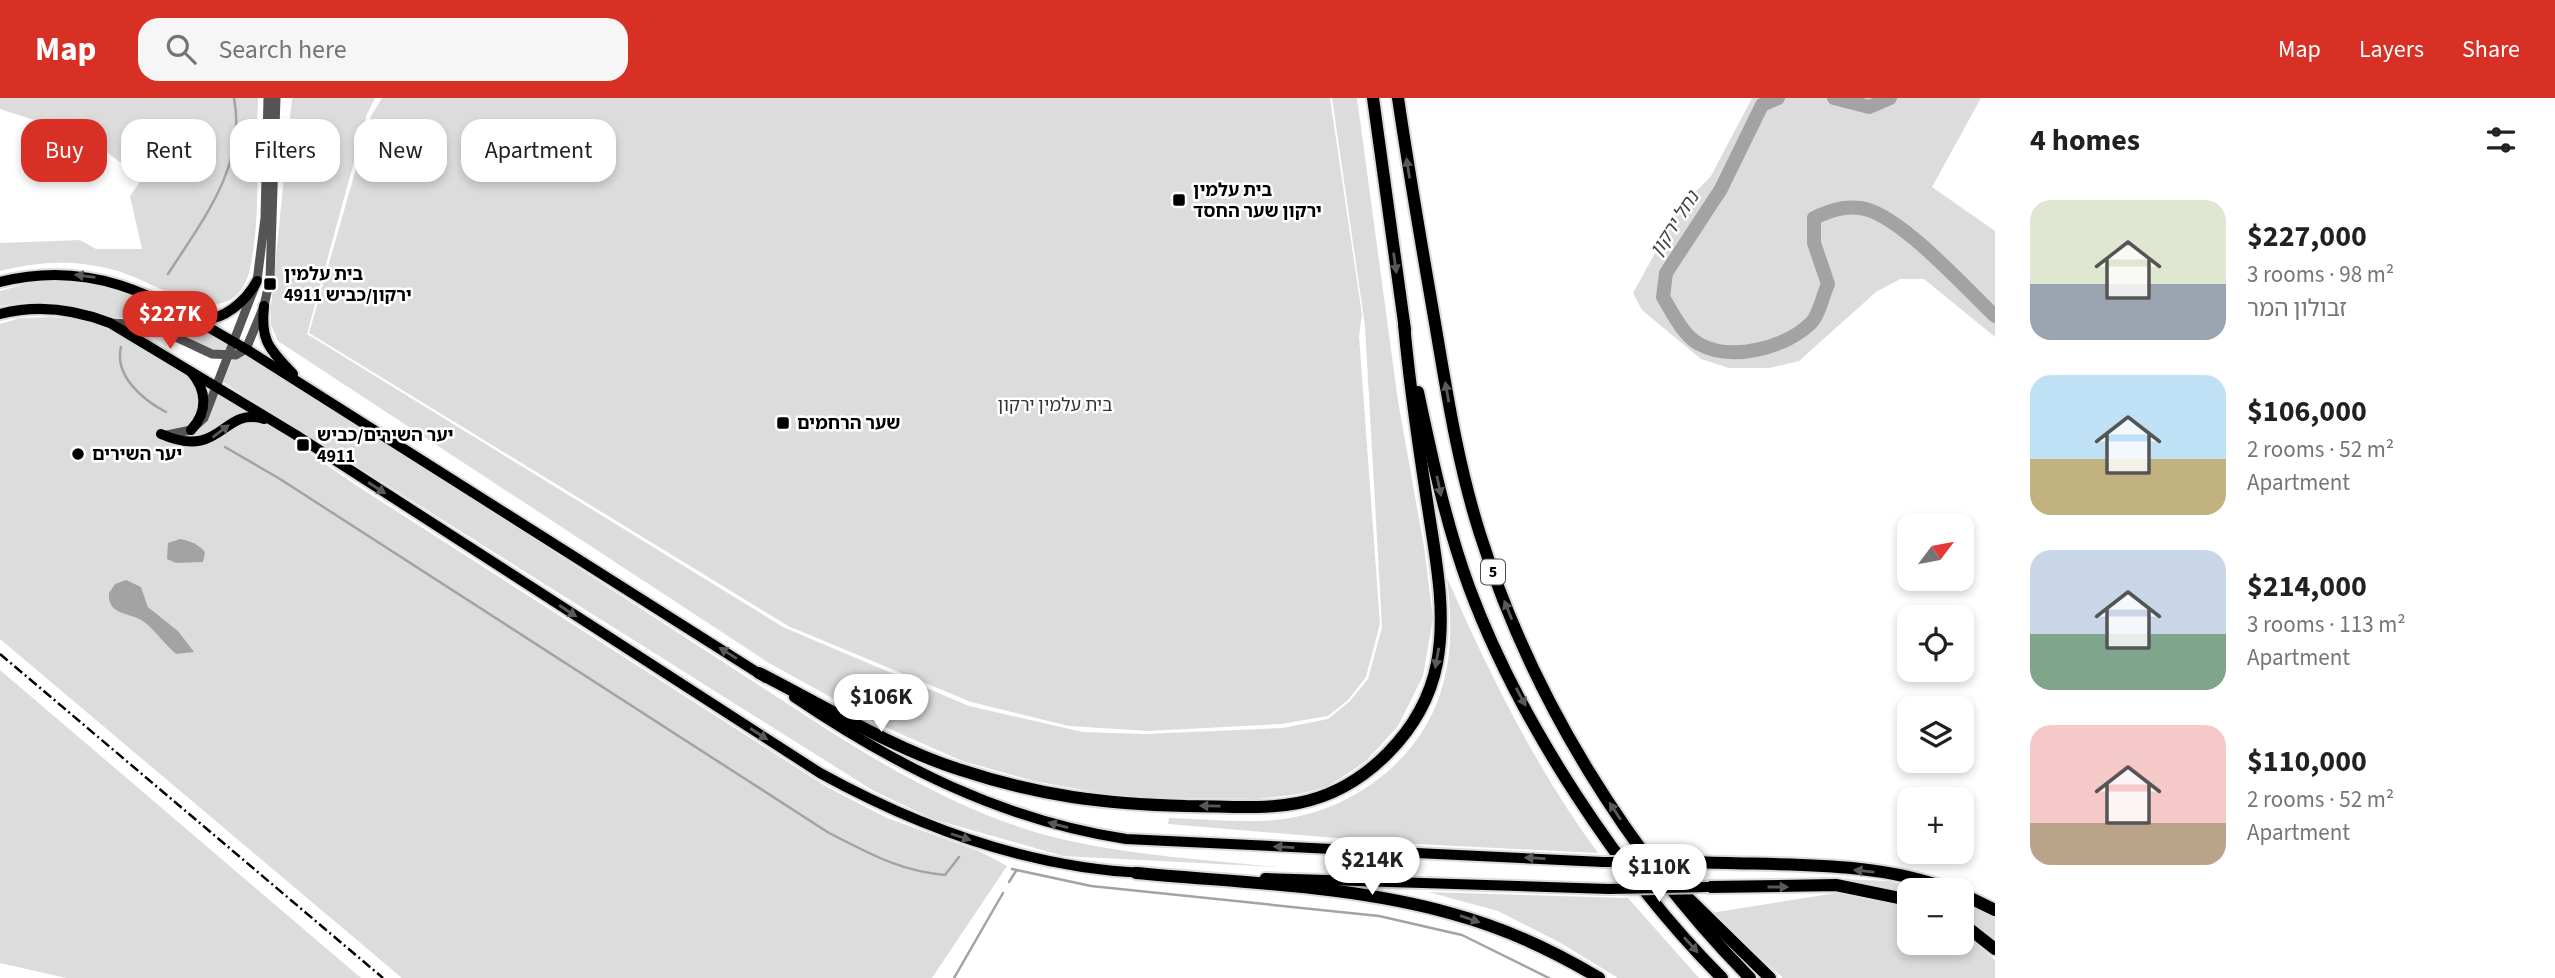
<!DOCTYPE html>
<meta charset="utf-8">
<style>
body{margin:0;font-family:"Source Sans 3","Noto Sans Hebrew",sans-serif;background:#f6f6f6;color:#202124;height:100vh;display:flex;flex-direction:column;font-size:26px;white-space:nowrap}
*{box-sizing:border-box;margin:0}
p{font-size:23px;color:#757577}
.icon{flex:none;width:38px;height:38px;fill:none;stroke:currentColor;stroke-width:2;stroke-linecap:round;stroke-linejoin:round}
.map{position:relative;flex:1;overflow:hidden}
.panel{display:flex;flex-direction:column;background:#fff;width:560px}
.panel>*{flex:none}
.hud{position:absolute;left:21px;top:21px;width:665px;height:63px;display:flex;gap:14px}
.needle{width:46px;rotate:58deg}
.controls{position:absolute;left:1897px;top:416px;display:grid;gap:14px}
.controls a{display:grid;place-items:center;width:77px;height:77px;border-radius:14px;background:#fff;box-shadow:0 4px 10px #0003;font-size:35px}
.price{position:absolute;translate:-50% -60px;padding:0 16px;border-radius:24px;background:#fff;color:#222;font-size:23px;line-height:46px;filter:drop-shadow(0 2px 4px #0008)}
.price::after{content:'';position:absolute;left:50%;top:42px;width:21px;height:16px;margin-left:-10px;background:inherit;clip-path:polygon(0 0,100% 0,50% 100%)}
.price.current{background:#d93025;color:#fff}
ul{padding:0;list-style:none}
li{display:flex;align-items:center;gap:21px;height:175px;padding:0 35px}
li span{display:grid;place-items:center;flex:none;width:196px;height:140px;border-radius:21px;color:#555}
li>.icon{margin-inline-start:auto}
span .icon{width:84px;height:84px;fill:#fffc;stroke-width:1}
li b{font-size:30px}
h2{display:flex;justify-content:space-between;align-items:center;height:84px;padding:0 35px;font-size:30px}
.tag{padding:0 24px;border-radius:21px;background:#fff;box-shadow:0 4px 10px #0003;font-size:24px;line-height:63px}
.tag.current{background:#d93025;color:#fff}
header{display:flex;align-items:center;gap:42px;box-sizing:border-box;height:98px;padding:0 35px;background:#d93025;color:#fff}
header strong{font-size:33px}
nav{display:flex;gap:38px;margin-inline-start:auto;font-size:24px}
.search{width:490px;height:63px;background:#f6f6f6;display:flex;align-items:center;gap:18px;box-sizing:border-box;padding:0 24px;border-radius:21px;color:#757577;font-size:26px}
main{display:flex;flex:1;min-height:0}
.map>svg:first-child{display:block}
.green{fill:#dcdcdc;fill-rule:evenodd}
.water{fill:#a3a3a3}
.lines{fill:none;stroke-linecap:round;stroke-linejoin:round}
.stream{stroke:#a3a3a3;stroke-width:2.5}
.river{stroke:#a3a3a3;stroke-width:14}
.major-casing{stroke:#dbdbdb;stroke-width:14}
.highway-casing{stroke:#dbdbdb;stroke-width:16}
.minor{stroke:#555;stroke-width:9}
.major{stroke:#000;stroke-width:10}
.highway{stroke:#000;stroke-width:12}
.rail{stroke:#000;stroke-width:2.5;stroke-dasharray:10 3.5 2 3.5;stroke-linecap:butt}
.major-bridge-casing{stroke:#dbdbdb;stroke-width:14;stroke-linecap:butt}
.major-bridge{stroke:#000;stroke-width:10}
.oneway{fill:#595959}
.poi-dot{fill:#000;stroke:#fff;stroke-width:2.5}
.labels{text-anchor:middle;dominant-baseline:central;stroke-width:5;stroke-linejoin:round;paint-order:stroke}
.shield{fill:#fff;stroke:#4c4c4c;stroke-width:2}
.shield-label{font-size:16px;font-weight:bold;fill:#000}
.poi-label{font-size:18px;font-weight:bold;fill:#000;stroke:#fff;text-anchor:start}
.park-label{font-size:18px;fill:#333;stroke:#fff}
.water-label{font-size:19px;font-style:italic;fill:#444;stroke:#fff}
</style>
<header>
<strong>Map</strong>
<div class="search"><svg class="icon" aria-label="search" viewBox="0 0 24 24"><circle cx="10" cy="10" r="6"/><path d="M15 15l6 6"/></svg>Search here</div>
<nav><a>Map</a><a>Layers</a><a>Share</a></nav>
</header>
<main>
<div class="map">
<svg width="1995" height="880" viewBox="0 0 1995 880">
<rect width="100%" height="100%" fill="#fff"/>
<g class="green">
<path d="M0 0H258C255 56 262 115 250 170 235 240 164 189 126 176 115 171 102 169 90 167 62 162 27 166 0 173V145L80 142 96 151H142L130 98 142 81 87 39 0 11Z"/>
<polygon points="292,0 375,0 367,16 307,236 783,529 969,608 1083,634 1145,636 1283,630 1328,621 1350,603 1368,581 1382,529 1365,228 1332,0 1357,0 1398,303 1424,449 1433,520 1423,578 1398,628 1366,663 1347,676 1326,689 1299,696 1258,701 1122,699 1034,683 962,663 883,628 769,565 278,243 271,227 271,208"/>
<polygon points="382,0 1330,0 1362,217 1359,238 1380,526 1366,579 1348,602 1328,618 1281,626 1148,633 1069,628 971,604 788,528 309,235 371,18"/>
<polygon points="1752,0 1981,0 1932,89 1995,133 1995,239 1924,181 1900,181 1876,194 1799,263 1769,270 1729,270 1701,261 1642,212 1633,195 1680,110 1711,78"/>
<polygon points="73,182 150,202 231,245 229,254 212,253 141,222 108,219 76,208 26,204 0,208 0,193 29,185"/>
<path d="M52 219 85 222 123 238 284 337 354 386 827 689 887 720 979 753 1007 768 932 880H402L0 541V226L20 220ZM141 489 148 509 178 533 188 548 186 554 176 556C164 546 156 533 144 524 131 514 115 518 109 500Z"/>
<path d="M247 255 828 632C904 680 986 726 1075 744 1140 758 1210 762 1276 769L1063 758 933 721 874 693 223 284 232 262Z"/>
<path d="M1447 480C1490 577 1535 669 1598 755L1397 745 1168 726 1169 720C1204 721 1241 725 1275 722 1351 715 1424 661 1443 586 1453 551 1451 516 1447 480Z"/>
<polygon points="0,573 0,572 361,880 66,880 0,865"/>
<polygon points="1817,780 1888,783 1933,793 1909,793 1909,796 1860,784"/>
<polygon points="1428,794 1628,800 1699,880 1618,880 1561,845 1498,813"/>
<polygon points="1836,795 1909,810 1909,845 1962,845 1963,834 1995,862 1995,880 1783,880 1711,815"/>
<polygon points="1962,804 1995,820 1995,842 1962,818"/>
</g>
<g class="water">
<path d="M180 441C191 443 198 446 205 454L203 464 176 465 167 461 168 445Z"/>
<path d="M126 482 141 489 148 509 178 533 194 554 176 556C164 546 156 533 144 524 131 514 107 518 109 495L115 486Z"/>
</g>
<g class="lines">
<g class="stream">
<path d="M168 176C202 123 247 67 234 0"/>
<path d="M121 249C114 278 143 302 166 314"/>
<path d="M225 349 280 381 829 735C869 755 899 773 945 777L959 759"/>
<polyline points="1012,771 1091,788 1379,818 1462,837 1549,880"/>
<polyline points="1009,784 1016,773"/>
<polyline points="954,880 1003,795"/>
</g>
<g class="river">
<path d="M1778 0 1762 7 1721 91 1666 175 1663 199C1672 214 1683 237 1699 246 1732 264 1785 250 1811 225 1819 217 1823 197 1828 186L1814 145V120C1829 113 1842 108 1860 110 1898 114 1966 191 1995 218"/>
<polyline points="1834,0 1869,9 1890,0"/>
</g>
<g class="major-casing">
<g id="major">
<path d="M0 184C99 159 164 204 246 251L766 580"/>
<path d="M264 208C260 244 270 251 293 276"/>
<path d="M0 216C38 206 74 211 110 225L296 337 820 675C920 730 1029 770 1144 775"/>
<path d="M199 221C223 224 246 203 257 183"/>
<path d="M191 332C208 314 207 292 191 274"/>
<path d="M161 336C223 363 221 308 264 321"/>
<path d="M794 599C896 668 1002 722 1126 741L1603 764"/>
<polyline points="1265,780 1609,791"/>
</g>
</g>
<g class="highway-casing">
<g id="highway">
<polyline points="1373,0 1405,232"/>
<path d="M1398 0C1409 75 1422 150 1435 225 1447 296 1458 367 1480 436 1532 601 1629 757 1750 880"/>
<path d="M1418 294C1432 360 1446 426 1469 489 1519 624 1621 779 1722 880"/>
<path d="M759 575C822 607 894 651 961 672 1040 698 1104 706 1186 708 1224 708 1262 712 1298 705 1365 692 1424 632 1437 565 1447 512 1435 457 1427 403 1418 344 1409 285 1404 225"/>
<path d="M1696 764C1780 768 1875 761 1954 793"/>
<path d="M1136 775C1241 785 1351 787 1453 816 1505 830 1554 853 1599 880"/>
<polyline points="1709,789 1836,787 1909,802"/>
<polyline points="1680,792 1770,880"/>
<polyline points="1962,796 1995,812"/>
<polyline points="1962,825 1995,851"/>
</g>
</g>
<g class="minor">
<polyline points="110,225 150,227 212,256 236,257 246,251 264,208 270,181 276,0"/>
<polyline points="167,337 191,332 204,320 257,183 265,120 268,0"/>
</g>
<use href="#major" class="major"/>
<use href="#highway" class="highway"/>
<polyline class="rail" points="0,556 383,880"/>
<g class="major-bridge-casing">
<g id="major-bridge">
<polyline points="1603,764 1696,764"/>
<polyline points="1609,791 1709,789"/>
</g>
</g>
<use href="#major-bridge" class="major-bridge"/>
</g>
<defs><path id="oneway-solid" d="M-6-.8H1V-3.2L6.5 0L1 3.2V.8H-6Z" transform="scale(1.75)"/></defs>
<g class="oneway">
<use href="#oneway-solid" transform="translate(1408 70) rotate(-99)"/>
<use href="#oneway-solid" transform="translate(1395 165) rotate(82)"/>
<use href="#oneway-solid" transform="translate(85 178) rotate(-173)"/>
<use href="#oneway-solid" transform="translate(1447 294) rotate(-100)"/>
<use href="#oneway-solid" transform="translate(221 333) rotate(-37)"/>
<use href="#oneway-solid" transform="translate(1439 388) rotate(78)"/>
<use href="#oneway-solid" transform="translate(377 390) rotate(33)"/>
<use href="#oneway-solid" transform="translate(1508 512) rotate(-112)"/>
<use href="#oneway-solid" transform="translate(568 513) rotate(33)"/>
<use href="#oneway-solid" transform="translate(728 555) rotate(-148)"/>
<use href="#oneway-solid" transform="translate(1437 560) rotate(100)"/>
<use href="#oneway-solid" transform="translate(1521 599) rotate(62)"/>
<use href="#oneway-solid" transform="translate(759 636) rotate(33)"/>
<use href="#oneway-solid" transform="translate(1210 708) rotate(-179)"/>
<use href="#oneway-solid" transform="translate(1615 713) rotate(-123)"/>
<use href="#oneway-solid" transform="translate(1058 727) rotate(-165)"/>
<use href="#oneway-solid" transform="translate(961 739) rotate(18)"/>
<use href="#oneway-solid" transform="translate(1284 749) rotate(-177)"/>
<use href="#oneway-solid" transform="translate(1535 760) rotate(-177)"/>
<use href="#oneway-solid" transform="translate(1864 773) rotate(-174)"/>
<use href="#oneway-solid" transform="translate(1778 789)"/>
<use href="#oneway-solid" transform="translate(1470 821) rotate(19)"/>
<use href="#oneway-solid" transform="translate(1691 847) rotate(48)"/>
</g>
<g class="poi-dot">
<rect x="1172" y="95" width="14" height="14" rx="3.5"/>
<rect x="263" y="179" width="14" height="14" rx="3.5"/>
<rect x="776" y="318" width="14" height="14" rx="3.5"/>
<rect x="296" y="340" width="14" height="14" rx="3.5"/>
<circle cx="78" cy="356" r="7"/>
</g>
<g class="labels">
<rect class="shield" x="1481" y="461.5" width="24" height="25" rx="5"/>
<g class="shield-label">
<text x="1493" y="474">5</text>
</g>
<g class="poi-label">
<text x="1193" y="92">בית עלמין<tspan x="1193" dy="21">ירקון שער החסד</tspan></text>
<text x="284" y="176">בית עלמין<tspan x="284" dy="21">ירקון/כביש 4911</tspan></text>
<text x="797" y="325">שער הרחמים</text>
<text x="317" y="337">יער השירים/כביש<tspan x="317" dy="21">4911</tspan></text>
<text x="92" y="356">יער השירים</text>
</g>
<g class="park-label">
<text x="1055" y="307">בית עלמין ירקון</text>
</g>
<g class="water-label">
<text transform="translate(1675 126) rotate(-57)">נחל ירקון</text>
</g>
</g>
</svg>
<div class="controls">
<a><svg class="needle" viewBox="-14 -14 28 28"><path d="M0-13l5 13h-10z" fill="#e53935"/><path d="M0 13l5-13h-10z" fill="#757577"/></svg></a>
<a><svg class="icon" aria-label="locate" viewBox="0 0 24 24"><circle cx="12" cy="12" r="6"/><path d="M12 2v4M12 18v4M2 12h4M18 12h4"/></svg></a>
<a><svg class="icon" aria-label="layers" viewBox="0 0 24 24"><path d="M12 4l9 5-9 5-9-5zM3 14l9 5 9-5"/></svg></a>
<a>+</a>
<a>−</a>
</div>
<b class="price current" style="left:170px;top:253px">$227K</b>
<b class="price" style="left:881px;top:636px">$106K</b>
<b class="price" style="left:1372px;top:799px">$214K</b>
<b class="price" style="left:1659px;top:806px">$110K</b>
<div class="hud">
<a class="tag current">Buy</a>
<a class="tag">Rent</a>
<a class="tag">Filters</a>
<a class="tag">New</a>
<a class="tag">Apartment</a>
</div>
</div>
<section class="panel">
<h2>4 homes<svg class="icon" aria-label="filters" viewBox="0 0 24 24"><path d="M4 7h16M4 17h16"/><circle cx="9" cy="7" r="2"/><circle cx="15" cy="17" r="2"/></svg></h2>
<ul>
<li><span style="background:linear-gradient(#dfe7d0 60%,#9aa5b1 0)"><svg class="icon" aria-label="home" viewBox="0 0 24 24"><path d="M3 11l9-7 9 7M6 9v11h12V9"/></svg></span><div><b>$227,000</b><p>3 rooms · 98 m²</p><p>זבולון המר</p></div></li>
<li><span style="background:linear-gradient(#bfe0f5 60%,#c2b280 0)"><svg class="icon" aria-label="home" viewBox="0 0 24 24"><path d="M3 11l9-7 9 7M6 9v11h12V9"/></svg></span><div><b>$106,000</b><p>2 rooms · 52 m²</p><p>Apartment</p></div></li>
<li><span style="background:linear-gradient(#c9d6e8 60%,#7fa58c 0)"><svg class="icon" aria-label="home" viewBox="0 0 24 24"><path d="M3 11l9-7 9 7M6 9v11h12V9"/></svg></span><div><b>$214,000</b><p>3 rooms · 113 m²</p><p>Apartment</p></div></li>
<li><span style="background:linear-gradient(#f6c9c9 70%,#b9a48a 0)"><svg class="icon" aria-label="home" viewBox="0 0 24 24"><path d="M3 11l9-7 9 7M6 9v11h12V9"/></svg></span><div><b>$110,000</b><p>2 rooms · 52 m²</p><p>Apartment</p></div></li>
</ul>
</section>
</main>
